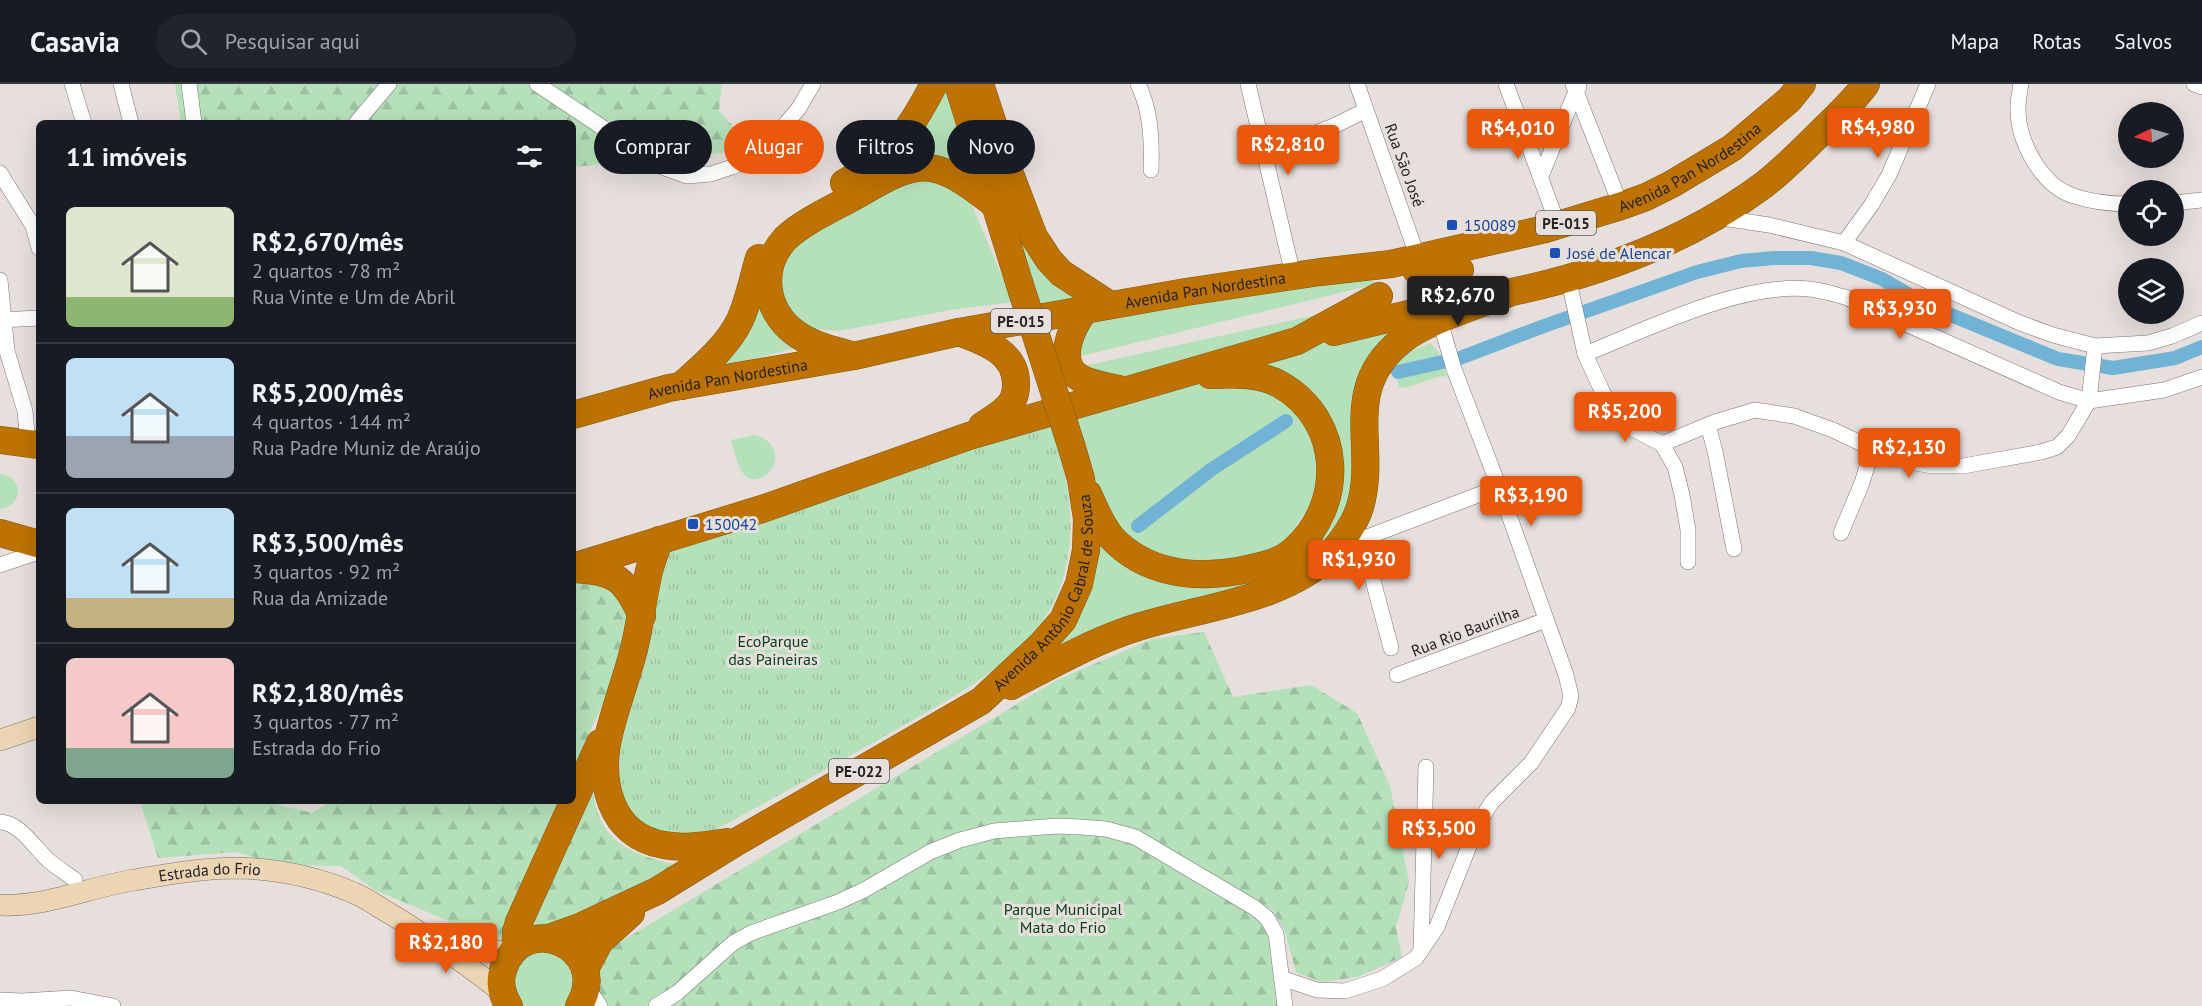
<!DOCTYPE html>
<html lang="pt">
<meta charset="utf-8">
<style>
body{margin:0;font-family:"PT Sans",sans-serif;background:#20242c;color:#f1f3f6;height:100vh;display:flex;flex-direction:column;font-size:22px;white-space:nowrap}
*{box-sizing:border-box;margin:0}
p{font-size:20px;color:#9ea1a6}
.icon{flex:none;width:33px;height:33px;fill:none;stroke:currentColor;stroke-width:2;stroke-linecap:round;stroke-linejoin:round}
.map{position:relative;flex:1;overflow:hidden}
.panel{position:absolute;left:36px;top:36px;width:540px;height:684px;display:flex;flex-direction:column;background:#171b24;border-radius:9px;box-shadow:0 6px 24px #0002}
.panel>*{flex:none}
.guide{position:absolute;left:594px;top:36px;width:570px;height:54px;display:flex;gap:12px}
.needle{width:39px;rotate:265deg}
.buttons{position:absolute;left:2118px;top:18px;display:grid;gap:12px}
.buttons a{display:grid;place-items:center;width:66px;height:66px;border-radius:50%;background:#171b24;box-shadow:0 6px 24px #0002;font-size:30px}
.price{position:absolute;translate:-50% -51px;padding:0 14px;border-radius:6px;background:#ea580c;color:#fff;font-size:20px;line-height:39px;filter:drop-shadow(0 2px 3px #0008)}
.price::after{content:'';position:absolute;left:50%;top:36px;width:18px;height:14px;margin-left:-9px;background:inherit;clip-path:polygon(0 0,100% 0,50% 100%)}
.price.selected{background:#222;color:#fff}
ul{padding:0;list-style:none}
li{display:flex;align-items:center;gap:18px;height:150px;padding:0 30px}
li+li{border-top:2px solid #363941}
li span{display:grid;place-items:center;flex:none;width:168px;height:120px;border-radius:9px;color:#555}
li>.icon{margin-inline-start:auto}
span .icon{width:72px;height:72px;fill:#fffc;stroke-width:1}
li b{font-size:26px}
h2{display:flex;justify-content:space-between;align-items:center;height:72px;padding:0 30px;font-size:26px}
.tag{padding:0 21px;border-radius:27px;background:#171b24;box-shadow:0 6px 24px #0002;font-size:21px;line-height:54px}
.tag.selected{background:#ea580c;color:#fff}
header{display:flex;align-items:center;gap:36px;box-sizing:border-box;height:84px;padding:0 30px;background:#171b24;border-bottom:2px solid #363941}
header strong{font-size:28px}
nav{display:flex;gap:33px;margin-inline-start:auto;font-size:21px}
.search{width:420px;height:54px;background:#20242c;display:flex;align-items:center;gap:15px;box-sizing:border-box;padding:0 21px;border-radius:33px;color:#9ea1a6;font-size:22px}
.map>svg:first-child{display:block}
.grass{fill:#b5e1ba}
.forest{fill:url(#forest-firs)}
.park{fill:url(#park-tufts)}
.lines{fill:none;stroke-linecap:round;stroke-linejoin:round}
.canal{stroke:#71b3d5;stroke-width:14}
.street-casing{stroke:#7b7573;stroke-width:16}
.secondary-casing{stroke:#7b7573;stroke-width:22}
.highway-casing{stroke:#88570c;stroke-width:28}
.street{stroke:#fff;stroke-width:15}
.secondary{stroke:#ecd5b2;stroke-width:21}
.highway{stroke:#be7300;stroke-width:27}
.highway-bridge-casing{stroke:#88570c;stroke-width:28;stroke-linecap:butt}
.highway-bridge{stroke:#be7300;stroke-width:27}
.transit-dot{fill:#1a4fb4;stroke:#e6dfdc;stroke-width:2}
.labels{text-anchor:middle;dominant-baseline:central;stroke-width:6;stroke-linejoin:round;paint-order:stroke}
.shield{fill:#e6dfdc;stroke:#5f5b59;stroke-width:1.5}
.shield-label{font-size:15px;font-weight:bold;fill:#252221}
.street-label{font-size:16px;fill:#252221;stroke:#e6dfdc}
.transit-label{font-size:16px;fill:#164399;stroke:#e6dfdc;text-anchor:start}
.park-label{font-size:16px;fill:#074219;stroke:#e6dfdc}
</style>
<header>
<strong>Casavia</strong>
<div class="search"><svg class="icon" aria-label="search" viewBox="0 0 24 24"><circle cx="10" cy="10" r="6"/><path d="M15 15l6 6"/></svg>Pesquisar aqui</div>
<nav><a>Mapa</a><a>Rotas</a><a>Salvos</a></nav>
</header>
<div class="map">
<svg width="2202" height="922" viewBox="0 0 2202 922">
<defs>
<pattern id="forest-firs" width="22" height="20" patternUnits="userSpaceOnUse" patternTransform="scale(1.5)"><rect width="22" height="20" fill="#b5e1ba"/><path d="M5 1l3.5 6h-7zM16 11l3.5 6h-7z" fill="#9cc1a0"/></pattern>
<pattern id="park-tufts" width="24" height="20" patternUnits="userSpaceOnUse" patternTransform="scale(1.5)"><rect width="24" height="20" fill="#b5e1ba"/><path d="M3 7l-1-3M5 7V3M7 7l1-3M15 17l-1-3M17 17v-4M19 17l1-3" fill="none" stroke="#9cc1a0"/></pattern>
</defs>
<rect width="100%" height="100%" fill="#e6dfdc"/>
<g class="grass">
<polygon points="945,0 968,87 933,76 773,166 796,264 704,287 763,172 837,107"/>
<polygon points="932,92 970,117 1013,218 951,226 839,247 811,245 792,234 779,214 783,174 792,160 885,106"/>
<polygon points="1017,145 1098,219 1043,228"/>
<polygon points="1352,192 1380,199 1069,275 1081,238"/>
<polygon points="1347,224 1297,253 1118,299 1075,284"/>
<polygon points="1426,233 1385,262 1359,421 1306,485 1039,580 1090,429 1109,454 1212,498 1318,450 1330,346 1247,278"/>
<polygon points="1430,259 1437,266 1447,293 1441,292 1405,304 1399,303 1393,281 1403,271"/>
<polygon points="1217,295 1275,308 1307,336 1320,379 1310,422 1285,458 1254,473 1187,483 1135,466 1112,441 1069,328"/>
<path d="M755 351C775 356 782 375 768 390 741 409 737 374 731 356Z"/>
<path d="M0 390C24 392 24 422 0 425Z"/>
<path d="M554 864 577 888 566 922H521L513 911C515 868 512 872 554 864Z"/>
</g>
<g class="forest">
<polygon points="175,0 722,0 719,27 745,55 721,69 573,83 573,39 181,39"/>
<polygon points="573,497 609,501 632,527 615,593 573,685"/>
<polygon points="1204,548 1233,613 1311,601 1357,629 1390,702 1409,798 1396,843 1402,873 1358,893 1321,898 1296,888 1284,845 1272,826 1138,749 984,743 940,755 841,812 750,846 653,919 645,922 604,922 591,890 600,870 1057,596 1152,555"/>
<path d="M593 702C596 759 633 772 683 782L637 810 527 849Z"/>
<polygon points="140,717 263,717 312,729 331,717 558,717 514,815 499,857 486,860 444,835 375,806 341,782 281,781 236,768 158,774"/>
<polygon points="1064,746 1133,757 1265,831 1284,922 667,922 735,861 933,771 979,754"/>
</g>
<path class="park" d="M1047 335C1074 393 1083 480 1044 535 1011 583 953 613 904 641 842 677 779 711 717 745L697 753 641 748 611 689 668 464Z"/>
<g class="lines">
<g class="canal">
<polyline points="1398,288 1460,274 1544,242 1697,188 1741,177 1774,174 1811,174 1841,179 1882,195 1929,222 2058,275 2113,284 2175,274 2202,263"/>
<polyline points="1138,442 1212,385 1286,337"/>
</g>
<g class="street-casing">
<g id="street">
<polyline points="72,0 84,39"/>
<polyline points="121,0 131,39"/>
<polyline points="189,0 194,39"/>
<polyline points="537,0 662,83 687,92 711,90 732,83 763,67 799,24 813,0"/>
<path d="M1138 0C1151 27 1152 56 1151 86"/>
<polyline points="1248,0 1293,191"/>
<polyline points="1357,0 1418,174"/>
<polyline points="1506,0 1558,141"/>
<polyline points="1573,0 1621,122"/>
<path d="M2021 0C2020 7 2018 15 2018 23 2017 56 2041 102 2074 112 2092 118 2110 120 2128 120"/>
<polyline points="2194,0 2202,3"/>
<polyline points="356,39 389,0"/>
<polyline points="1266,69 1336,41 1366,26"/>
<polyline points="0,89 33,142 39,164"/>
<polyline points="1541,92 1576,7 1579,3"/>
<polyline points="2174,119 2202,116"/>
<polyline points="1716,133 1769,141 1844,159 2020,239 2053,251 2095,262 2148,259 2172,252 2202,239"/>
<polyline points="1844,159 1872,120 1889,91 1928,0"/>
<polyline points="1568,193 1585,270 1603,309 1616,330 1633,345 1662,360 1675,383 1682,411 1688,446 1688,478"/>
<polyline points="0,196 7,267 25,327 28,359"/>
<polyline points="0,236 39,234"/>
<path d="M1585 270C1648 245 1741 198 1809 205 1821 206 1833 210 1845 213L2059 308 2089 317 2164 306 2202 293"/>
<polyline points="1708,341 1715,367 1734,465"/>
<polyline points="1662,360 1715,338 1755,326 1794,332 1833,346 1894,375 1932,382 1963,382 2041,368 2057,363 2068,352 2089,317 2095,262"/>
<polyline points="1358,448 1362,455 1391,564"/>
<polyline points="1841,449 1862,399 1872,365"/>
<polyline points="1362,455 1499,403"/>
<polyline points="0,481 39,468"/>
<polyline points="1397,591 1546,536"/>
<path d="M0 738C19 738 35 764 48 776 56 783 66 789 75 796"/>
<polyline points="1421,867 1426,683"/>
<polyline points="1281,894 1317,906 1345,907 1382,895 1416,874 1437,843 1478,740 1492,718 1531,679 1568,624 1571,612 1566,591 1499,403 1454,285 1438,230"/>
<polyline points="587,903 600,922"/>
<polyline points="0,916 22,917 71,914 113,922"/>
<polyline points="656,922 677,909 733,859 751,849 838,818 864,806 930,768 960,756 994,747 1057,742 1081,743 1106,745 1135,753 1255,824 1267,834 1276,850 1285,922"/>
</g>
</g>
<g class="secondary-casing">
<g id="secondary">
<polyline points="0,656 39,643"/>
<path id="s1" d="M0 821C47 823 89 803 134 796 169 790 203 784 238 784 277 785 319 794 354 809 364 813 373 819 382 825 424 849 463 878 502 908"/>
<path d="M442 854C466 864 487 871 514 866"/>
</g>
</g>
<g class="highway-casing">
<g id="highway">
<polyline points="958,0 1019,198"/>
<polyline points="980,0 1004,74 1034,153 1049,176 1061,189 1110,221"/>
<path d="M844 99C893 72 909 48 934 0"/>
<polyline points="1416,186 1460,186"/>
<path d="M1492 212C1588 194 1686 159 1765 100 1784 85 1802 67 1819 50 1835 34 1853 18 1866 0"/>
<path d="M1084 227C1072 243 1056 276 1077 292 1089 301 1109 302 1123 306"/>
<path d="M959 248C983 257 1017 268 1016 301 1016 307 1015 313 1011 319 1004 329 992 335 982 342"/>
<polyline points="1334,248 1445,221"/>
<path d="M848 270C830 265 809 260 794 248 764 225 759 183 785 155 802 138 834 124 855 112 877 100 905 80 931 84 955 88 976 106 994 120"/>
<path d="M681 302C702 283 727 263 740 236 749 216 753 194 759 174"/>
<path id="s2" d="M573 331 669 304 854 272 959 248 1186 208 1320 188 1391 180 1545 145 1621 122 1646 113 1672 100 1732 64 1789 16 1802 0"/>
<polyline points="0,356 39,361"/>
<path d="M1088 410C1095 425 1101 441 1112 454 1145 489 1193 495 1238 487 1257 483 1278 480 1293 467 1346 421 1343 337 1281 301 1261 289 1232 290 1210 291"/>
<polyline points="0,449 39,460"/>
<path d="M659 456C656 466 652 476 649 487 642 516 640 547 631 576 624 601 615 625 609 650 598 696 609 752 664 761 685 765 706 761 727 758"/>
<polyline points="573,483 762,425 969,352 1297,257 1379,212"/>
<path d="M574 485C616 487 625 495 642 532"/>
<path d="M1011 602C1048 583 1086 561 1126 547 1190 524 1283 519 1332 469 1343 456 1355 439 1360 423 1378 363 1340 306 1401 257 1427 236 1477 222 1509 209"/>
<path id="s3" d="M549 854 580 843 657 807 738 757 981 617 1041 561 1063 536 1079 500 1086 466 1087 435 1081 395 1072 364"/>
<polyline points="515,865 516,848 519,838 600,659"/>
<polyline points="585,885 600,857 631,829"/>
<path d="M509 922C502 912 499 898 503 886 522 824 613 863 579 922"/>
</g>
</g>
<use href="#street" class="street"/>
<use href="#secondary" class="secondary"/>
<use href="#highway" class="highway"/>
<g class="highway-bridge-casing">
<polyline id="highway-bridge" points="1019,198 1072,364"/>
</g>
<use href="#highway-bridge" class="highway-bridge"/>
</g>
<g class="transit-dot">
<rect x="1446" y="135" width="12" height="12" rx="3"/>
<rect x="1549" y="163" width="12" height="12" rx="3"/>
<rect x="687" y="434" width="12" height="12" rx="3"/>
</g>
<g class="labels">
<g class="shield">
<rect x="1536" y="127" width="60" height="24" rx="4.5"/>
<rect x="991" y="225" width="60" height="24" rx="4.5"/>
<rect x="829" y="675" width="60" height="24" rx="4.5"/>
</g>
<g class="shield-label">
<text x="1566" y="139">PE-015</text>
<text x="1021" y="237">PE-015</text>
<text x="859" y="687">PE-022</text>
</g>
<g class="street-label">
<text transform="translate(1405 81) rotate(70)">Rua São José</text>
<text stroke="none"><textPath href="#s2" startOffset="1149">Avenida Pan Nordestina</textPath></text>
<text stroke="none"><textPath href="#s2" startOffset="645">Avenida Pan Nordestina</textPath></text>
<text stroke="none"><textPath href="#s2" startOffset="159">Avenida Pan Nordestina</textPath></text>
<text stroke="none"><textPath href="#s3" startOffset="626">Avenida Antônio Cabral de Souza</textPath></text>
<text transform="translate(1465 547) rotate(-21)">Rua Rio Baurilha</text>
<text stroke="none"><textPath href="#s1" startOffset="213">Estrada do Frio</textPath></text>
</g>
<g class="transit-label">
<text x="1464" y="141">150089</text>
<text x="1567" y="169">José de Alencar</text>
<text x="705" y="440">150042</text>
</g>
<g class="park-label">
<text x="773" y="557">EcoParque<tspan x="773" dy="18">das Paineiras</tspan></text>
<text x="1063" y="825">Parque Municipal<tspan x="1063" dy="18">Mata do Frio</tspan></text>
</g>
</g>
</svg>
<div class="buttons">
<a><svg class="needle" viewBox="-14 -14 28 28"><path d="M0-13l5 13h-10z" fill="#e53935"/><path d="M0 13l5-13h-10z" fill="#9ea1a6"/></svg></a>
<a><svg class="icon" aria-label="locate" viewBox="0 0 24 24"><circle cx="12" cy="12" r="6"/><path d="M12 2v4M12 18v4M2 12h4M18 12h4"/></svg></a>
<a><svg class="icon" aria-label="layers" viewBox="0 0 24 24"><path d="M12 4l9 5-9 5-9-5zM3 14l9 5 9-5"/></svg></a>
</div>
<b class="price" style="left:1878px;top:75px">R$4,980</b>
<b class="price" style="left:1518px;top:76px">R$4,010</b>
<b class="price" style="left:1288px;top:92px">R$2,810</b>
<b class="price selected" style="left:1458px;top:243px">R$2,670</b>
<b class="price" style="left:1900px;top:256px">R$3,930</b>
<b class="price" style="left:1625px;top:359px">R$5,200</b>
<b class="price" style="left:1909px;top:395px">R$2,130</b>
<b class="price" style="left:1531px;top:443px">R$3,190</b>
<b class="price" style="left:1359px;top:507px">R$1,930</b>
<b class="price" style="left:1439px;top:776px">R$3,500</b>
<b class="price" style="left:446px;top:890px">R$2,180</b>
<div class="guide">
<a class="tag">Comprar</a>
<a class="tag selected">Alugar</a>
<a class="tag">Filtros</a>
<a class="tag">Novo</a>
</div>
<section class="panel">
<h2>11 imóveis<svg class="icon" aria-label="filters" viewBox="0 0 24 24"><path d="M4 7h16M4 17h16"/><circle cx="9" cy="7" r="2"/><circle cx="15" cy="17" r="2"/></svg></h2>
<ul>
<li><span style="background:linear-gradient(#dfe7d0 75%,#8fb573 0)"><svg class="icon" aria-label="home" viewBox="0 0 24 24"><path d="M3 11l9-7 9 7M6 9v11h12V9"/></svg></span><div><b>R$2,670/mês</b><p>2 quartos · 78 m²</p><p>Rua Vinte e Um de Abril</p></div></li>
<li><span style="background:linear-gradient(#bfe0f5 65%,#9aa5b1 0)"><svg class="icon" aria-label="home" viewBox="0 0 24 24"><path d="M3 11l9-7 9 7M6 9v11h12V9"/></svg></span><div><b>R$5,200/mês</b><p>4 quartos · 144 m²</p><p>Rua Padre Muniz de Araújo</p></div></li>
<li><span style="background:linear-gradient(#bfe0f5 75%,#c2b280 0)"><svg class="icon" aria-label="home" viewBox="0 0 24 24"><path d="M3 11l9-7 9 7M6 9v11h12V9"/></svg></span><div><b>R$3,500/mês</b><p>3 quartos · 92 m²</p><p>Rua da Amizade</p></div></li>
<li><span style="background:linear-gradient(#f6c9c9 75%,#7fa58c 0)"><svg class="icon" aria-label="home" viewBox="0 0 24 24"><path d="M3 11l9-7 9 7M6 9v11h12V9"/></svg></span><div><b>R$2,180/mês</b><p>3 quartos · 77 m²</p><p>Estrada do Frio</p></div></li>
</ul>
</section>
</div>
